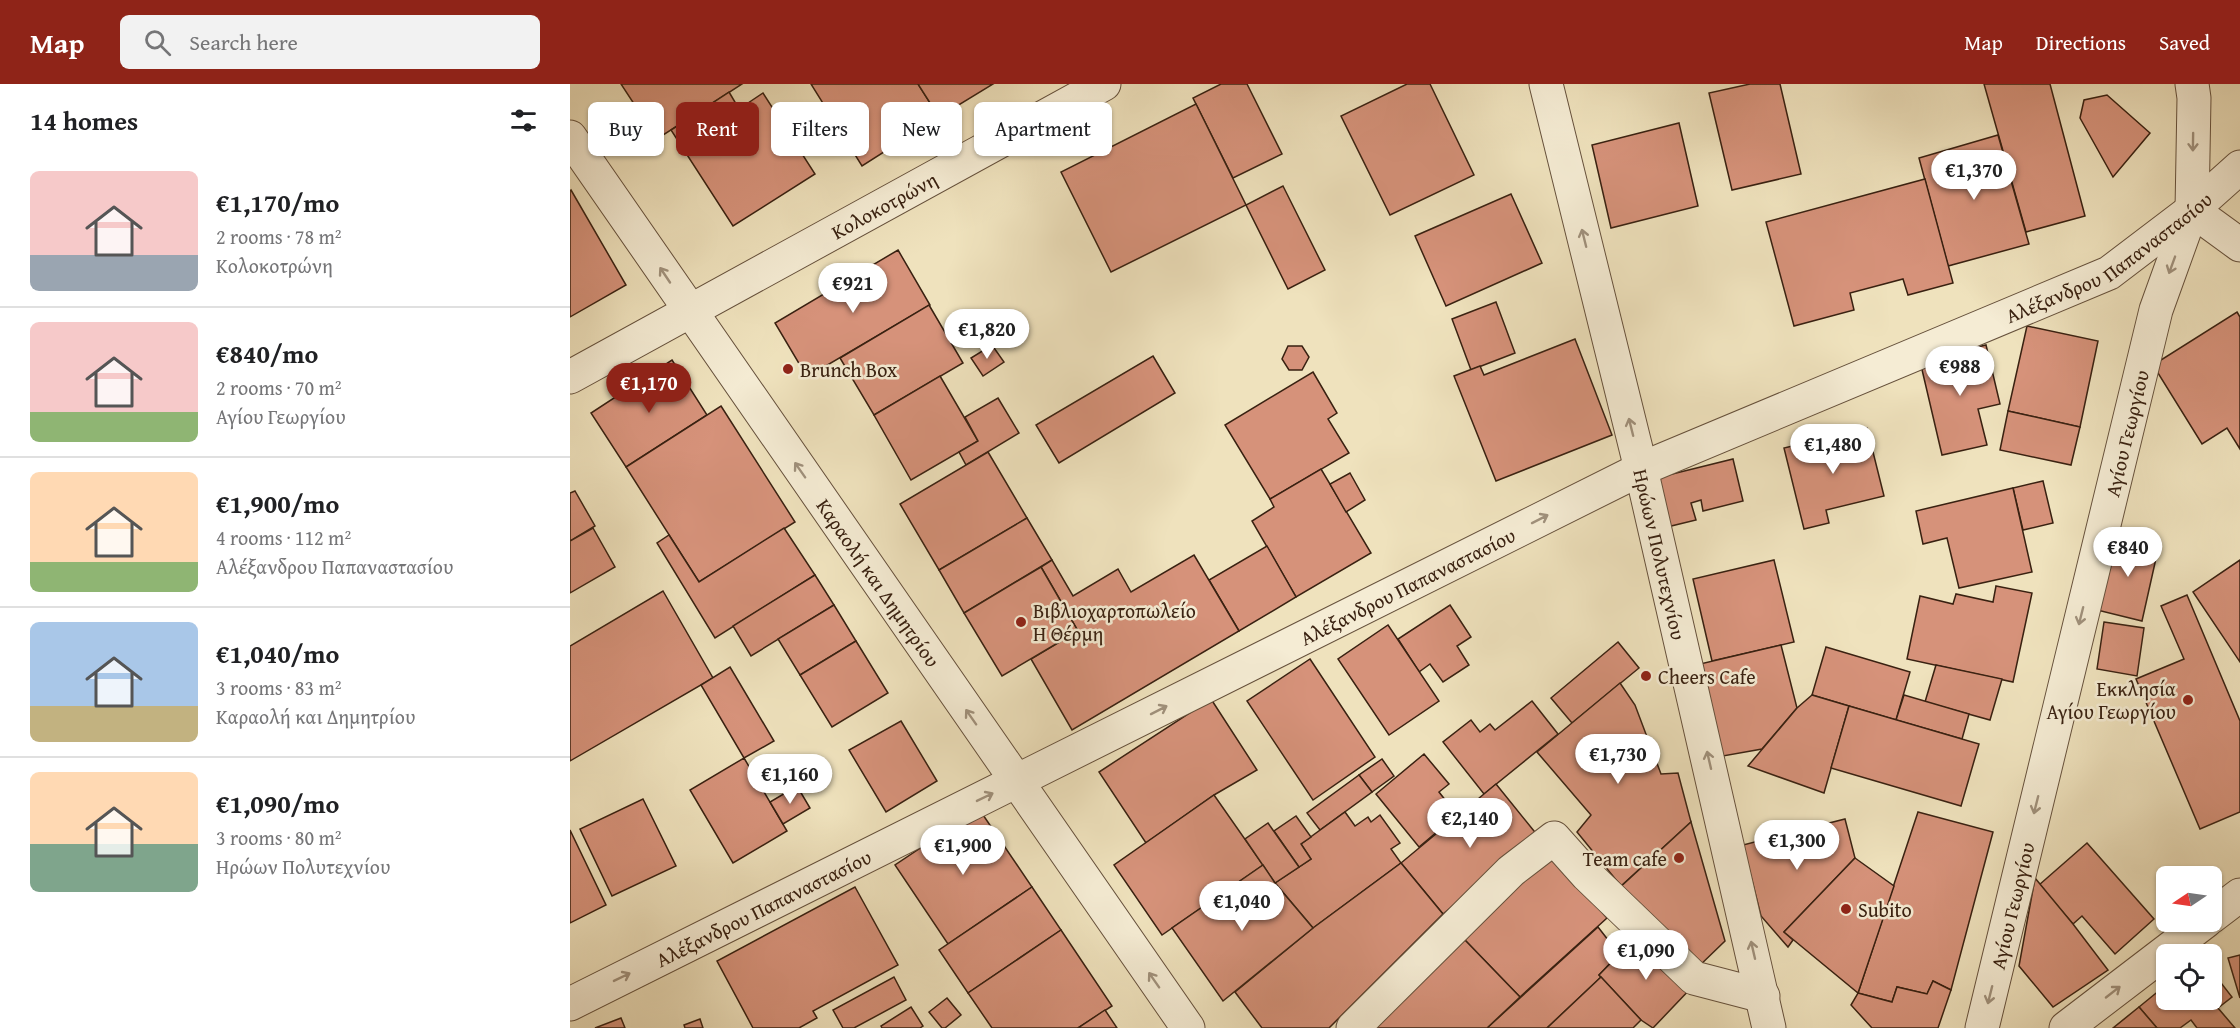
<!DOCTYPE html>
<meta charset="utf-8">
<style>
body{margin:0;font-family:"Gentium Book Plus",serif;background:#f2f2f2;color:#202124;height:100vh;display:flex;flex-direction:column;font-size:22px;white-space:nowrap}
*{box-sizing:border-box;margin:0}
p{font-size:20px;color:#757577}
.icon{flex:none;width:33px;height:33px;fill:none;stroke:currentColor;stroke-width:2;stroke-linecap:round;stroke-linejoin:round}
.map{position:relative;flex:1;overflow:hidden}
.details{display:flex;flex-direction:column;background:#fff;width:570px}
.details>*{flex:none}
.guide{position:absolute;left:18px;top:18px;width:570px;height:54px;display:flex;gap:12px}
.needle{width:39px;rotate:257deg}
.controls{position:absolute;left:1586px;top:782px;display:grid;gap:12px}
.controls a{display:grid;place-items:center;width:66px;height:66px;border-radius:9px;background:#fff;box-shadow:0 2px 4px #0004;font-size:30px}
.price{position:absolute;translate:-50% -51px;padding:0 14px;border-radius:21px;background:#fff;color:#222;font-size:20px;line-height:39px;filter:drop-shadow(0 2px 3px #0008)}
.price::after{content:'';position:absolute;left:50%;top:36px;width:18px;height:14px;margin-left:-9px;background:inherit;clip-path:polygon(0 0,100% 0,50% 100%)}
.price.current{background:#8f2418;color:#fff}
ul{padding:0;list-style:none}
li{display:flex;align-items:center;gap:18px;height:150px;padding:0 30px}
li+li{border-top:2px solid #e0e0e0}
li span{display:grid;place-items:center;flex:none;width:168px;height:120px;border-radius:9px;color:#555}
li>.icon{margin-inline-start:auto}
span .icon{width:72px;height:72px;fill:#fffc;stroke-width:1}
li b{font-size:26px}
h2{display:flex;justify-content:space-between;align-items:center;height:72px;padding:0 30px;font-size:26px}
.chip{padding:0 21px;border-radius:9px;background:#fff;box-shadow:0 2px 4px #0004;font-size:21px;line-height:54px}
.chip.current{background:#8f2418;color:#fff}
header{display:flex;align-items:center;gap:36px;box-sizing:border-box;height:84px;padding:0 30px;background:#8f2418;color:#fff}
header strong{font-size:28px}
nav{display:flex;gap:33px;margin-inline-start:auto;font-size:21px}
.search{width:420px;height:54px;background:#f2f2f2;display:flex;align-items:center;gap:15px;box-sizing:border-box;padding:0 21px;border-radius:9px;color:#757577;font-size:22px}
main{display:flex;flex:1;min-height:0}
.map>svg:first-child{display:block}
.building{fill:#d6927a;stroke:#392111;stroke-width:1.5}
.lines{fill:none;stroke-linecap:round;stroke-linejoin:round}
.minor-casing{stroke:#66513c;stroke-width:35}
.minor{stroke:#f5ecd4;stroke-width:33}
.oneway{stroke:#a0917c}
.poi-dot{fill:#8f2418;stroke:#f5ecd4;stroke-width:2}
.labels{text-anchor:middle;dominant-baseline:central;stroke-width:5;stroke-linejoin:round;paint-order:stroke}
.street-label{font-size:20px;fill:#392111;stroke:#f5ecd4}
.poi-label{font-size:20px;fill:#392111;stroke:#f5ecd4;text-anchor:start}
</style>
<header>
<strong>Map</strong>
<div class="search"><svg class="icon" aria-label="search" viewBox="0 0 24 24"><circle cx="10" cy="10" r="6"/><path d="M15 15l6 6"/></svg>Search here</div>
<nav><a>Map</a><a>Directions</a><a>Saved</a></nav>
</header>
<main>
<section class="details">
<h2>14 homes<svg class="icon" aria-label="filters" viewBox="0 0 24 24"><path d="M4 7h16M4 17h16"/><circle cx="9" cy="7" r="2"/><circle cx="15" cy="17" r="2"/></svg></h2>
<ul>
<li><span style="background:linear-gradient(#f6c9c9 70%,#9aa5b1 0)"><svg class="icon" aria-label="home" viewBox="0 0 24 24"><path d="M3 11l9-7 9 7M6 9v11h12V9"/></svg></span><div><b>€1,170/mo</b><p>2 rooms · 78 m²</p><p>Κολοκοτρώνη</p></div></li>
<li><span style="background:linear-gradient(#f6c9c9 75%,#8fb573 0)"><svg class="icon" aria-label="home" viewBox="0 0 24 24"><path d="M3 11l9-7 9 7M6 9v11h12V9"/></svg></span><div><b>€840/mo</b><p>2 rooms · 70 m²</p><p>Αγίου Γεωργίου</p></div></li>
<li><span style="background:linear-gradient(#ffd9b3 75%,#8fb573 0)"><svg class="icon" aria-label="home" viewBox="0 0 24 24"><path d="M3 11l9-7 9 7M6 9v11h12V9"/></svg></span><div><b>€1,900/mo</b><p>4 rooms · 112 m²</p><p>Αλέξανδρου Παπαναστασίου</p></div></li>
<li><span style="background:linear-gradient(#a9c7e8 70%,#c2b280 0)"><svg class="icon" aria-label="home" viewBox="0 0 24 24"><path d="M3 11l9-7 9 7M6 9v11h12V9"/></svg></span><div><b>€1,040/mo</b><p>3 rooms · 83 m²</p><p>Καραολή και Δημητρίου</p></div></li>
<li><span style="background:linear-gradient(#ffd9b3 60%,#7fa58c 0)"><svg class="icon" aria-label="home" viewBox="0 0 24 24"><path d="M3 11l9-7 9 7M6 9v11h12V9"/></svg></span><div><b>€1,090/mo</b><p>3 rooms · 80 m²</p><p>Ηρώων Πολυτεχνίου</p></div></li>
</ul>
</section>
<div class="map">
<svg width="1670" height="944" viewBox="0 0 1670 944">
<rect width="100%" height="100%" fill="#efe2bd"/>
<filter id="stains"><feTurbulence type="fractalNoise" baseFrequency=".00333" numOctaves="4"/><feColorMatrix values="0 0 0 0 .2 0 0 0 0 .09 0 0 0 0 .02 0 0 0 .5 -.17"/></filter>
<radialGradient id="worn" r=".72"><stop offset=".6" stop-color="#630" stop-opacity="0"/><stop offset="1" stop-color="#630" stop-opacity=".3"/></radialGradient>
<g class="building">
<polygon points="51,0 172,0 87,55"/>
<polygon points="241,0 348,0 369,33 292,82"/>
<polygon points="348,0 423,0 369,33"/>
<polygon points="651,0 677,0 712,70 663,94 623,14"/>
<polygon points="837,0 860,0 904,91 820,131 771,32"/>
<polygon points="1180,0 1210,0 1231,90 1162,106 1139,9"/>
<polygon points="1414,0 1480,0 1515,132 1456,148"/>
<polygon points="159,8 169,25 193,9 245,90 163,142 101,46"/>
<polygon points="1537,11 1580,49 1543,93 1510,34 1514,16"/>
<polygon points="626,20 676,121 541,188 491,88"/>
<polygon points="1109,39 1128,122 1041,144 1022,61"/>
<polygon points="1428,51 1459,160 1378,182 1349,74"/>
<polygon points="1355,95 1383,199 1338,211 1333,195 1280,209 1284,226 1224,242 1196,138"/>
<polygon points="713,102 755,186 718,205 676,121"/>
<polygon points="1,106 56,201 0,233 0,107"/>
<polygon points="941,110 972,179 876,222 845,152"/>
<polygon points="328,166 360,221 237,293 205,239"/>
<polygon points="926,218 945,269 901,286 882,235"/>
<polygon points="359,221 393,279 304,331 270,274"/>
<polygon points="1667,228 1670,233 1670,365 1657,344 1632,360 1583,281"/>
<polygon points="1457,242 1528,257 1510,343 1438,327"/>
<polygon points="1005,255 1042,351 926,397 884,292 910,282 914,291"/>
<polygon points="422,261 434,278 413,292 401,274"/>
<polygon points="1416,261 1430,320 1408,325 1417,361 1372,371 1350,277"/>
<polygon points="718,262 732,262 739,273 732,286 719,286 712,275"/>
<polygon points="583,272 605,309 489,379 466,341"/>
<polygon points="102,276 137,331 56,383 21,329"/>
<polygon points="743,288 767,329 758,335 779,369 700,415 655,341"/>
<polygon points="370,292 408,357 341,396 304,331"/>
<polygon points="428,314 449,349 396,381 389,368 408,357 395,333"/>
<polygon points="151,322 225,438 129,498 56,383"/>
<polygon points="1438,327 1510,343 1501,381 1430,366"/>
<polygon points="1297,344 1314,412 1256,426 1259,439 1234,445 1214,364"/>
<polygon points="418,368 457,434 369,486 330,420"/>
<polygon points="1163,375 1173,417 1133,427 1131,416 1121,419 1126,436 1097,443 1086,394"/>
<polygon points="751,385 801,469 726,513 682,437 704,423 700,415"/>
<polygon points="780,389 795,416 776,428 760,400"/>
<polygon points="1473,397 1483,439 1453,446 1443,404"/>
<polygon points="1443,404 1462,488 1389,504 1377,454 1353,460 1346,427"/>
<polygon points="5,407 25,442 0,457 0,409"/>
<polygon points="457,434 482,476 394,529 369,486"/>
<polygon points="23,444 45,483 0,509 0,457"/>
<polygon points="214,444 245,491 145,554 87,459 99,451 129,498"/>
<polygon points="1544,451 1589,461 1572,537 1527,526"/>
<polygon points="697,462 726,513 669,547 639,496"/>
<polygon points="624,471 669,547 502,646 461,575 508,547 471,483 482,476 503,512 548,485 561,508"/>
<polygon points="1204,476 1224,558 1142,577 1123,495"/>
<polygon points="1670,476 1670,578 1623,508"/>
<polygon points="471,483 508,547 432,592 394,529"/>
<polygon points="245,491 264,521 181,572 163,542"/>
<polygon points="1426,502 1462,509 1443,598 1337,575 1350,512 1383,520 1386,510 1423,518"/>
<polygon points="93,507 143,594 0,677 0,562"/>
<polygon points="1617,511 1670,637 1670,728 1630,745 1566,595 1614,575 1591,522"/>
<polygon points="264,521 286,557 230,591 208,555"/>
<polygon points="880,521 901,553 887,562 899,581 873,598 860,580 849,588 828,555"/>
<polygon points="1534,538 1574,544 1567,592 1527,585"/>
<polygon points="818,541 869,617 819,651 768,575"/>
<polygon points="286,557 318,609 262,643 230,591"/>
<polygon points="1048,558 1069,584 1002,639 981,614"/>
<polygon points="1211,561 1227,624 1192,665 1153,672 1130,580"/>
<polygon points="1256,563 1340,588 1326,636 1242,611"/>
<polygon points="740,575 805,673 743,716 677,617"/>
<polygon points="1366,581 1432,595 1420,636 1355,618"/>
<polygon points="160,583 204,657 174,674 131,601"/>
<polygon points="1050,599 1065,621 1091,690 1108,689 1121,738 1051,802 1007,748 1021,731 967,668"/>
<polygon points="1242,611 1279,622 1254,709 1178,682 1227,624"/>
<polygon points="1334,611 1399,630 1392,655 1326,636"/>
<polygon points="641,615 687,686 644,711 576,759 529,688"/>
<polygon points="962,617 988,650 914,710 873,658 901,636 910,648 920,640 925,646"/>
<polygon points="1279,622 1409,660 1391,722 1261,684"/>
<polygon points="331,637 367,697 316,728 279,666"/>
<polygon points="854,670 879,700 869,708 887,731 849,763 806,710"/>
<polygon points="174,674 217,747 163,779 120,706"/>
<polygon points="812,675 824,692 802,708 789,691"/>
<polygon points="789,691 802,708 750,746 737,729"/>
<polygon points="926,700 968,752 873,830 831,779"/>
<polygon points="227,702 240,724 213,740 200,718"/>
<polygon points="644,711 693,781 592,851 544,781"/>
<polygon points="73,715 106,782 42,812 10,745"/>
<polygon points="409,725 462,803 378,860 325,781"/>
<polygon points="775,728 785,742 798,733 801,738 810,731 830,759 821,765 831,779 743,844 705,799 741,775 731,760"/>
<polygon points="1348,728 1423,748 1381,906 1363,897 1357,910 1327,903 1322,918 1288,909"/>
<polygon points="726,732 741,753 731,760 741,775 729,783 704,747"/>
<polygon points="1275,735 1285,774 1214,848 1223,856 1218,863 1191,832 1173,761"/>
<polygon points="1121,738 1155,857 1125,886 1046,807"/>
<polygon points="698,739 729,783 705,799 675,755"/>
<polygon points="0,746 36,821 0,839"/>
<polygon points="1517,759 1584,835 1545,870 1512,832 1503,840 1469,801"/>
<polygon points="978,766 1037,834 950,913 893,854"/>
<polygon points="1285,774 1324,802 1288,909 1214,848"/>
<polygon points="831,779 873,830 759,944 692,944 665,908 743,844"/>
<polygon points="693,781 705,799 743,844 653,917 602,844"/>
<polygon points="1465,794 1503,840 1538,886 1483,923 1449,882"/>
<polygon points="285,803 328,881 243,927 247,934 229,944 183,944 147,877"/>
<polygon points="462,803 491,846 398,909 369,866"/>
<polygon points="1028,843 1049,870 1029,891 1031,893 977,944 917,944"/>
<polygon points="491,846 542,922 508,944 422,944 398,909"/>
<polygon points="1070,849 1123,902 1083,944 1071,936 1029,891"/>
<polygon points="893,854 950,913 917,944 806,944"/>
<polygon points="1670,871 1670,914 1658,874"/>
<polygon points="1641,886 1662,913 1648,924 1665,944 1627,944 1621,936 1610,944 1587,944 1569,923 1596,901 1596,915 1641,915"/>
<polygon points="324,893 336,916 284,944 273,944 263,926"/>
<polygon points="1031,893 1071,936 1063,944 977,944"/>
<polygon points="1363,897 1381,906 1368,944 1302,944 1281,921 1288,909 1322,918 1327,903 1357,910"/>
<polygon points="377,914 391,931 375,944 372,944 359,928"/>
<polygon points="341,923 353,942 350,944 312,944 311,942"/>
<polygon points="1569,923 1587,944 1543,944"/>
<polygon points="535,926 547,944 508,944"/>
<polygon points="51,934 55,944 25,944"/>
<polygon points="130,935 133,944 115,944 114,941"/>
</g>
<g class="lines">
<g class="minor-casing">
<g id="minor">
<path id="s1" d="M976 0 1071 385 1199 944"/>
<path id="s2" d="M0 53 618 944"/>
<polyline points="1622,126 1670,161"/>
<path id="s3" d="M0 293 534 0"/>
<polyline points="1641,833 1670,811"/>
<path id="s4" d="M0 920 1071 385 1539 189 1622 126 1670 83"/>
<polyline points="783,944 941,787 984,754 1017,791 1124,894 1193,912"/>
<path id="s5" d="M1412 944 1586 226 1622 126 1624 14 1622 0"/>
<polyline points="1496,944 1636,837"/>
</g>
</g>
<use href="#minor" class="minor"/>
</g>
<defs><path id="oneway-shaft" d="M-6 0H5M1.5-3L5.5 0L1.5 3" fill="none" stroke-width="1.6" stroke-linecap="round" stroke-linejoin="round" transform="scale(1.5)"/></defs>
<g class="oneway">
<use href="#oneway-shaft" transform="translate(1623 58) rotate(91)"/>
<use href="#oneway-shaft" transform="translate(1014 154) rotate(-104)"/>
<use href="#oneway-shaft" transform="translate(1602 181) rotate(110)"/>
<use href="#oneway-shaft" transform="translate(95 191) rotate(-124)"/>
<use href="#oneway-shaft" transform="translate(1061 343) rotate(-104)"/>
<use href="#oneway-shaft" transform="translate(230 386) rotate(-125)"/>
<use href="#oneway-shaft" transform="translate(970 435) rotate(-27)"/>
<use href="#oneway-shaft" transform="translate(1511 532) rotate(104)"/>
<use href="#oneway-shaft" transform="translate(589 626) rotate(-27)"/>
<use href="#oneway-shaft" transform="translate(401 633) rotate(-125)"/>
<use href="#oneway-shaft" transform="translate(1139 676) rotate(-103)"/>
<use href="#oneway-shaft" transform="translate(415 713) rotate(-26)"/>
<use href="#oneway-shaft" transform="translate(1466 721) rotate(104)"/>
<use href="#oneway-shaft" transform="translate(1183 866) rotate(-103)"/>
<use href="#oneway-shaft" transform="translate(52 893) rotate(-26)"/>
<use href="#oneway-shaft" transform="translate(584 896) rotate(-125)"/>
<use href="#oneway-shaft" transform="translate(1543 908) rotate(-38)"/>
<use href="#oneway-shaft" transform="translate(1420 911) rotate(104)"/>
</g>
<g class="poi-dot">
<circle cx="218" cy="285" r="6"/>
<circle cx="451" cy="538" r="6"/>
<circle cx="1076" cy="592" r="6"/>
<circle cx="1618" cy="616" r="6"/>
<circle cx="1109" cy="774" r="6"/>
<circle cx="1276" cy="825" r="6"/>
</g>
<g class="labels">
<g class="street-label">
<text stroke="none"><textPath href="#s3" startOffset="358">Κολοκοτρώνη</textPath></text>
<text stroke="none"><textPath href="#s4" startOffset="1712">Αλέξανδρου Παπαναστασίου</textPath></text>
<text stroke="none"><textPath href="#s5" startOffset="612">Αγίου Γεωργίου</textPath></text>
<text stroke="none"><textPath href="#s1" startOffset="484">Ηρώων Πολυτεχνίου</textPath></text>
<text stroke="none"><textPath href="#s2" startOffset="542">Καραολή και Δημητρίου</textPath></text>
<text stroke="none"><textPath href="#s4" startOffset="936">Αλέξανδρου Παπαναστασίου</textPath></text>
<text stroke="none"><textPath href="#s5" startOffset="126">Αγίου Γεωργίου</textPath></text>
<text stroke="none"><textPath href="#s4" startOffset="216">Αλέξανδρου Παπαναστασίου</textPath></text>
</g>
<g class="poi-label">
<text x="230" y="285">Brunch Box</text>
<text x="463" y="526">Βιβλιοχαρτοπωλείο<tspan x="463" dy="23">Η Θέρμη</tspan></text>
<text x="1088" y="592">Cheers Cafe</text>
<text x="1606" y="604" text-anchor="end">Εκκλησία<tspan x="1606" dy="23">Αγίου Γεωργίου</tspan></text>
<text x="1097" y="774" text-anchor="end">Team cafe</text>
<text x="1288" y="825">Subito</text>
</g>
</g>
<rect width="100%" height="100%" filter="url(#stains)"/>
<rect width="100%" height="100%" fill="url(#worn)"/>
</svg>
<div class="controls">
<a><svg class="needle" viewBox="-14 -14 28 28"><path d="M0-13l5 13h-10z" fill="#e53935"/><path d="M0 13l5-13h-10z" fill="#757577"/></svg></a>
<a><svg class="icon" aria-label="locate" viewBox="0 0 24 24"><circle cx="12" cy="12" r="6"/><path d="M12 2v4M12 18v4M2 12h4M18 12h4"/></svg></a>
</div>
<b class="price" style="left:1404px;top:117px">€1,370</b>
<b class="price" style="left:283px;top:230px">€921</b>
<b class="price" style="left:417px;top:276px">€1,820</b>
<b class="price" style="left:1390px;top:313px">€988</b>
<b class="price current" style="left:79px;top:330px">€1,170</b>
<b class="price" style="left:1263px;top:391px">€1,480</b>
<b class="price" style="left:1558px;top:494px">€840</b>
<b class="price" style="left:1048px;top:701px">€1,730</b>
<b class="price" style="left:220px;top:721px">€1,160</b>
<b class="price" style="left:900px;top:765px">€2,140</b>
<b class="price" style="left:1227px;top:787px">€1,300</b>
<b class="price" style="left:393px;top:792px">€1,900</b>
<b class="price" style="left:672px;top:848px">€1,040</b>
<b class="price" style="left:1076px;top:897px">€1,090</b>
<div class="guide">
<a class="chip">Buy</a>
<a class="chip current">Rent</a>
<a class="chip">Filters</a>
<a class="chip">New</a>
<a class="chip">Apartment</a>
</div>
</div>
</main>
